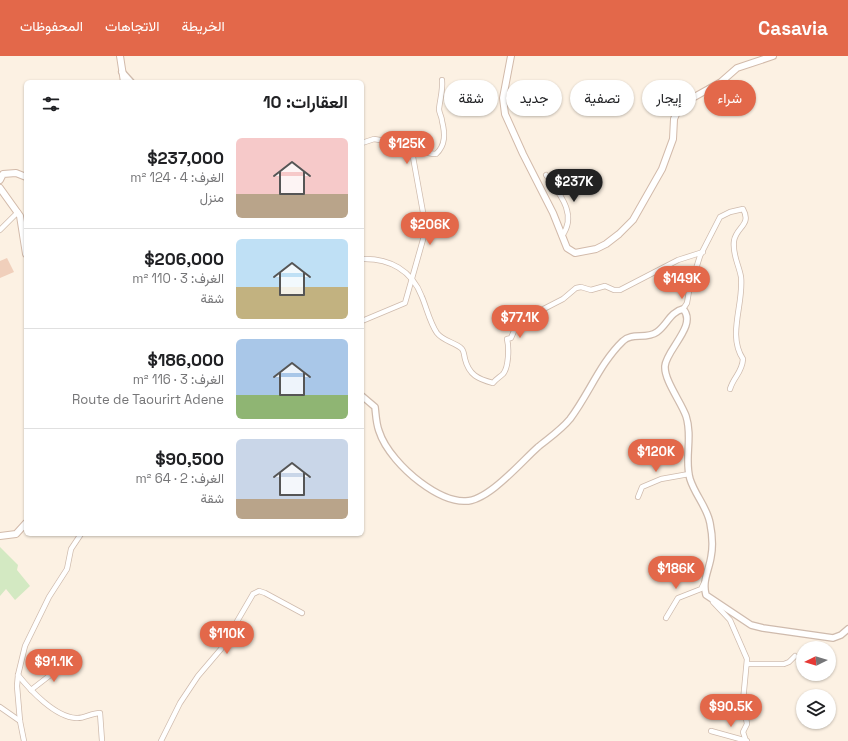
<!DOCTYPE html>
<html lang="ar">
<meta charset="utf-8">
<style>
body{margin:0;font-family:"Space Grotesk",Vazirmatn,sans-serif;background:#f6f6f6;color:#202124;direction:rtl;height:100vh;display:flex;flex-direction:column;font-size:15px;white-space:nowrap}
*{box-sizing:border-box;margin:0}
p{font-size:13px;color:#757577}
.icon{flex:none;width:22px;height:22px;fill:none;stroke:currentColor;stroke-width:2;stroke-linecap:round;stroke-linejoin:round}
.map{position:relative;flex:1;overflow:hidden;direction:ltr}
.sheet{position:absolute;left:24px;top:24px;width:340px;height:456px;display:flex;flex-direction:column;background:#fff;border-radius:6px;box-shadow:0 1px 3px #0004;direction:rtl}
.sheet>*{flex:none}
.guide{position:absolute;left:376px;top:24px;width:380px;height:36px;direction:rtl;display:flex;gap:8px}
.needle{width:26px;rotate:265deg}
.controls{position:absolute;left:796px;top:585px;display:grid;gap:8px}
.controls a{display:grid;place-items:center;width:40px;height:40px;border-radius:50%;background:#fff;box-shadow:0 1px 3px #0004;font-size:20px}
.price{position:absolute;translate:-50% -34px;padding:0 9px;border-radius:14px;background:#e3684a;color:#fff;font-size:13px;line-height:26px;filter:drop-shadow(0 1px 2px #0008)}
.price::after{content:'';position:absolute;left:50%;top:24px;width:12px;height:9px;margin-left:-6px;background:inherit;clip-path:polygon(0 0,100% 0,50% 100%)}
.price.on{background:#222;color:#fff}
ul{padding:0;list-style:none}
li{display:flex;align-items:center;gap:12px;height:100px;padding:0 16px}
li+li{border-top:1px solid #e0e0e0}
li span{display:grid;place-items:center;flex:none;width:112px;height:80px;border-radius:6px;color:#555}
li>.icon{margin-inline-start:auto}
span .icon{width:48px;height:48px;fill:#fffc;stroke-width:1}
li b{font-size:17px}
h2{display:flex;justify-content:space-between;align-items:center;height:48px;padding:0 16px;font-size:17px}
.chip{padding:0 14px;border-radius:18px;background:#fff;box-shadow:0 1px 3px #0004;font-size:14px;line-height:36px}
.chip.on{background:#e3684a;color:#fff}
header{display:flex;align-items:center;gap:24px;box-sizing:border-box;height:56px;padding:0 20px;background:#e3684a;color:#fff}
header strong{font-size:19px}
nav{display:flex;gap:22px;margin-inline-start:auto;font-size:14px}
.map>svg:first-child{display:block}
.green{fill:#d3e9c2}
.building{fill:#f0cfbb}
.lines{fill:none;stroke-linecap:round;stroke-linejoin:round}
.minor-casing{stroke:#cfbbad;stroke-width:6}
.tertiary-casing{stroke:#cfbbad;stroke-width:8}
.secondary-casing{stroke:#d2baaa;stroke-width:8}
.minor{stroke:#fff;stroke-width:4.5}
.tertiary{stroke:#fff;stroke-width:5.5}
.secondary{stroke:#fff;stroke-width:6}
</style>
<header>
<strong>Casavia</strong>
<nav><a>الخريطة</a><a>الاتجاهات</a><a>المحفوظات</a></nav>
</header>
<div class="map">
<svg width="848" height="685" viewBox="0 0 848 685">
<rect width="100%" height="100%" fill="#fcf1e3"/>
<polygon class="green" points="0,491 18,509 17,514 30,530 15,544 6,533 0,540"/>
<polygon class="building" points="7,202 14,216 0,222 0,205"/>
<g class="lines">
<g class="minor-casing">
<g id="minor">
<polyline points="362,87 374,83 403,88 413,101 426,173 405,247 362,265"/>
<path d="M403 88C415 91 424 98 436 98 446 89 445 77 442 65 442 61 439 57 439 53 440 43 443 35 442 24"/>
<path d="M546 119C559 137 578 158 562 180"/>
<polyline points="0,174 18,156"/>
<path d="M362 203C389 202 412 214 422 241 427 253 430 267 437 277 443 285 454 286 461 292 464 294 464 299 465 303 469 319 478 323 493 327 496 323 500 321 503 318 509 311 509 291 507 283L511 282 514 275 528 261 563 243 576 232 581 231 591 234 605 230 614 234H620L678 204 703 196"/>
<path d="M683 253 687 247 689 235 700 200 720 161 730 156 743 153C752 169 736 171 734 185 732 198 739 209 741 221 744 248 727 279 743 303 742 317 734 320 730 333"/>
<polyline points="638,441 642,431 661,423 689,418"/>
<polyline points="713,546 730,564 747,603 743,645 747,668 743,676 746,685"/>
<polyline points="666,562 678,542 701,533 704,527"/>
<polyline points="748,608 784,608 789,606 795,600"/>
<path d="M18 619C30 634 55 661 76 662 84 663 91 657 100 657L102 685"/>
<polyline points="31,634 67,606"/>
<polyline points="0,651 20,665"/>
<polyline points="711,675 747,685"/>
<polyline points="24,685 20,665 17,630 18,619 25,590 49,541 67,513 71,493 81,478"/>
<polyline points="161,685 180,647 198,620 221,593 253,538 259,535 265,537 302,557"/>
</g>
</g>
<g class="tertiary-casing">
<g id="tertiary">
<polyline points="122,16 131,26"/>
<path d="M362 340 375 351C376 359 376 367 379 375 385 394 404 414 420 426 432 435 448 445 464 445 487 447 522 405 538 391 549 382 561 374 570 363 589 338 600 307 623 285 632 276 646 284 657 276 667 269 670 256 683 253 698 269 666 294 665 310 664 324 681 346 686 360 693 381 684 403 690 423 695 439 707 451 710 467 712 477 713 491 711 501 709 514 702 525 706 539L751 569 763 572 833 582 841 579 848 573"/>
</g>
</g>
<g class="secondary-casing">
<g id="secondary">
<polyline points="120,0 124,26"/>
<polyline points="511,0 503,42 505,58 523,98 553,157 567,192 575,197 596,193 606,188 619,178 633,164 662,113 673,83 674,63 680,49 721,26 737,12 773,0"/>
<polyline points="0,124 3,118 16,117 26,121"/>
<polyline points="0,132 20,160 26,198"/>
<polyline points="0,480 16,478 26,467"/>
</g>
</g>
<use href="#minor" class="minor"/>
<use href="#tertiary" class="tertiary"/>
<use href="#secondary" class="secondary"/>
</g>
</svg>
<div class="controls">
<a><svg class="needle" viewBox="-14 -14 28 28"><path d="M0-13l5 13h-10z" fill="#e53935"/><path d="M0 13l5-13h-10z" fill="#757577"/></svg></a>
<a><svg class="icon" aria-label="layers" viewBox="0 0 24 24"><path d="M12 4l9 5-9 5-9-5zM3 14l9 5 9-5"/></svg></a>
</div>
<b class="price" style="left:407px;top:109px">$125K</b>
<b class="price on" style="left:574px;top:147px">$237K</b>
<b class="price" style="left:430px;top:190px">$206K</b>
<b class="price" style="left:682px;top:244px">$149K</b>
<b class="price" style="left:520px;top:283px">$77.1K</b>
<b class="price" style="left:656px;top:417px">$120K</b>
<b class="price" style="left:676px;top:534px">$186K</b>
<b class="price" style="left:227px;top:599px">$110K</b>
<b class="price" style="left:54px;top:627px">$91.1K</b>
<b class="price" style="left:731px;top:672px">$90.5K</b>
<div class="guide">
<a class="chip on">شراء</a>
<a class="chip">إيجار</a>
<a class="chip">تصفية</a>
<a class="chip">جديد</a>
<a class="chip">شقة</a>
</div>
<section class="sheet">
<h2>العقارات: 10<svg class="icon" aria-label="filters" viewBox="0 0 24 24"><path d="M4 7h16M4 17h16"/><circle cx="9" cy="7" r="2"/><circle cx="15" cy="17" r="2"/></svg></h2>
<ul>
<li><span style="background:linear-gradient(#f6c9c9 70%,#b9a48a 0)"><svg class="icon" aria-label="home" viewBox="0 0 24 24"><path d="M3 11l9-7 9 7M6 9v11h12V9"/></svg></span><div><b>$237,000</b><p>الغرف: 4 · 124 m²</p><p>منزل</p></div></li>
<li><span style="background:linear-gradient(#bfe0f5 60%,#c2b280 0)"><svg class="icon" aria-label="home" viewBox="0 0 24 24"><path d="M3 11l9-7 9 7M6 9v11h12V9"/></svg></span><div><b>$206,000</b><p>الغرف: 3 · 110 m²</p><p>شقة</p></div></li>
<li><span style="background:linear-gradient(#a9c7e8 70%,#8fb573 0)"><svg class="icon" aria-label="home" viewBox="0 0 24 24"><path d="M3 11l9-7 9 7M6 9v11h12V9"/></svg></span><div><b>$186,000</b><p>الغرف: 3 · 116 m²</p><p>Route de Taourirt Adene</p></div></li>
<li><span style="background:linear-gradient(#c9d6e8 75%,#b9a48a 0)"><svg class="icon" aria-label="home" viewBox="0 0 24 24"><path d="M3 11l9-7 9 7M6 9v11h12V9"/></svg></span><div><b>$90,500</b><p>الغرف: 2 · 64 m²</p><p>شقة</p></div></li>
</ul>
</section>
</div>
